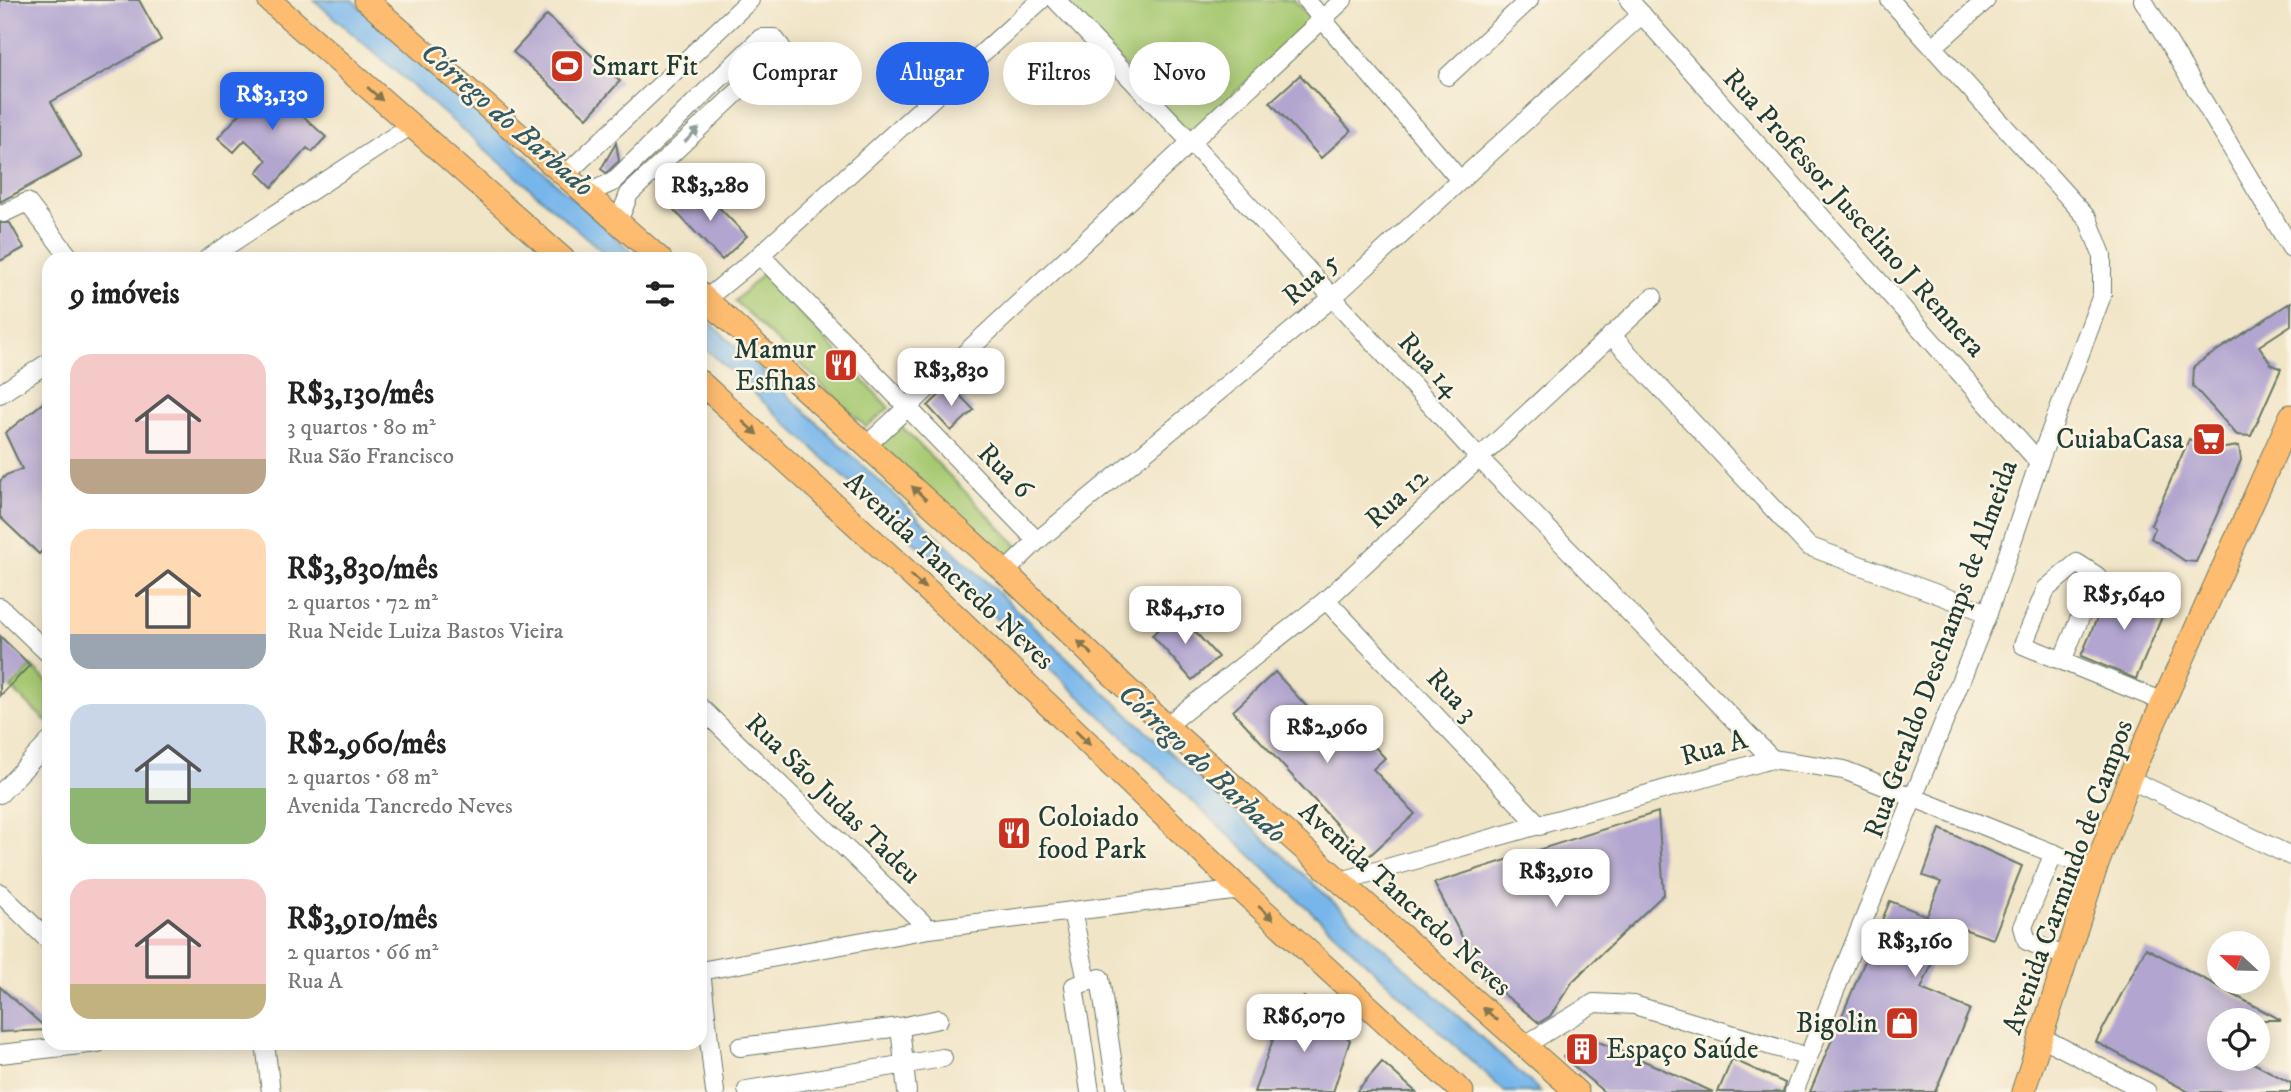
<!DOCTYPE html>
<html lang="pt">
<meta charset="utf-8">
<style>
body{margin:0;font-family:"IM FELL DW Pica",serif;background:#f2f2f2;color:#222;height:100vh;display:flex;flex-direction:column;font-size:26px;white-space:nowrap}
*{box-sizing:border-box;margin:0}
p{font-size:23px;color:#767676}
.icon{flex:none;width:38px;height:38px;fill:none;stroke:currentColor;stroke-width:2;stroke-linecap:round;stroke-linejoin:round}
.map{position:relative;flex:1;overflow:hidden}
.sheet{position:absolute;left:42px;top:252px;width:665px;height:798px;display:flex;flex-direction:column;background:#fff;border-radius:21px;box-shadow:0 4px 18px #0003}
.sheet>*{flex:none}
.hud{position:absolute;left:728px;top:42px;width:665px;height:63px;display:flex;gap:14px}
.needle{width:46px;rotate:292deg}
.buttons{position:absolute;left:2207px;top:931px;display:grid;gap:14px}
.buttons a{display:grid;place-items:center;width:63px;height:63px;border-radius:50%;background:#fff;box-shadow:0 4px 18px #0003;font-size:35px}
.price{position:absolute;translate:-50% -60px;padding:0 16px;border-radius:14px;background:#fff;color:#222;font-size:23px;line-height:46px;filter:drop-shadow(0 2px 4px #0008)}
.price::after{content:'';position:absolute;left:50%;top:42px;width:21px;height:16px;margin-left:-10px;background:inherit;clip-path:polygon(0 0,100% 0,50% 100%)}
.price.selected{background:#2563eb;color:#fff}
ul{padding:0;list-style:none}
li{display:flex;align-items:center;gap:21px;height:175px;padding:0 28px}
li span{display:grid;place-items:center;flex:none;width:196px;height:140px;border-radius:21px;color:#555}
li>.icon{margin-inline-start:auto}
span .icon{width:84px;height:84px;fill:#fffc;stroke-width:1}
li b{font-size:30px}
h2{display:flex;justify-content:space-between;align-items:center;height:84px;padding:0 28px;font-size:30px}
.tag{padding:0 24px;border-radius:32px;background:#fff;box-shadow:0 4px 18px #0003;font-size:24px;line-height:63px}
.tag.selected{background:#2563eb;color:#fff}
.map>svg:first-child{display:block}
.green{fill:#a7c972;stroke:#638353;stroke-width:2}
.water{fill:#77b6eb;stroke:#4b7a90;stroke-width:2}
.building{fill:#b2a6d0}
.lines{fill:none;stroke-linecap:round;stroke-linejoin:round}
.minor-casing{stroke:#687867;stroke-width:20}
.major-casing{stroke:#687867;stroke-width:25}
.minor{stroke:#fff;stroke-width:18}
.major{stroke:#fdbc6f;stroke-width:23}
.oneway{fill:#83764f}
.oneway2{fill:#8f9e9a}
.labels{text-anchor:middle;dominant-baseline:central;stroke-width:5;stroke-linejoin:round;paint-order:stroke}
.poi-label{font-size:28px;fill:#1f3d34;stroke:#fcf5e5;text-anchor:start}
.street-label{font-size:28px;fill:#1f3d34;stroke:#fcf5e5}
.water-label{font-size:30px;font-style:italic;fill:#355b62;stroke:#fcf5e5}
</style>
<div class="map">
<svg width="2291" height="1092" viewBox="0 0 2291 1092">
<rect width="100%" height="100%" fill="#fcf5e5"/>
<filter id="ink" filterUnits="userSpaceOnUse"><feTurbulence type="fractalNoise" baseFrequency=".0143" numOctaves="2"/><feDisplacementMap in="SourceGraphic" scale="14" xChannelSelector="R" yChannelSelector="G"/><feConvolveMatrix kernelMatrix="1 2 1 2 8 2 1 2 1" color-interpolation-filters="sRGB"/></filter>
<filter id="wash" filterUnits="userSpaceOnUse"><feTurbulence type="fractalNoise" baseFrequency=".00686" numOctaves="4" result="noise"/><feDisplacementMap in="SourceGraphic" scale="28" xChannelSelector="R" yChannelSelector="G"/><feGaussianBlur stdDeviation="1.57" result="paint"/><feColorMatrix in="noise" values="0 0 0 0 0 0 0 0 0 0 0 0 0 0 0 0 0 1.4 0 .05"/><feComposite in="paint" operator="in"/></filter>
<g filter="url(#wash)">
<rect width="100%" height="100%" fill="#f1e5c7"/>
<g class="green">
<polygon points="1063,0 1294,0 1312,20 1189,136"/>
<polygon points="763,273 889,408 866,427 735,301"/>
<polygon points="898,423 1020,548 1004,561 874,445"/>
<polygon points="31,666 49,683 48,723 11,688"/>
</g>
<g class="water">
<polygon points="314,0 352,0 640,259 611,259"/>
<polygon points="700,313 1092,681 1541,1092 1505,1092 700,343"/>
</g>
<g id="blocks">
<g class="building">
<polygon points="0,0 139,0 161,40 51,102 82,157 0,202"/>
<polygon points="547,15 620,81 587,118 513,52"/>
<polygon points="1300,75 1351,131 1321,158 1270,102"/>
<polygon points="262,79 326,137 312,152 307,148 272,187 257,172 267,160 245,140 234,152 218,138 253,99 248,95"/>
<polygon points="616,143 619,161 606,173 601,169"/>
<polygon points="698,186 747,236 722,260 674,210"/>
<polygon points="0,223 10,223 24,248 0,261"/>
<polygon points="2291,302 2291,325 2259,346 2271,364 2281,369 2251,436 2237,435 2193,386 2194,366"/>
<polygon points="950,385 974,410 951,431 928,406"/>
<polygon points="49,398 49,558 42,551 39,554 0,517 0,481 6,475 22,469 5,433"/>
<polygon points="2189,439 2211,450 2239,446 2241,460 2196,562 2185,561 2151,538 2155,528 2151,525"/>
<polygon points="2111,585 2166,607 2136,679 2081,656"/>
<polygon points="1177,612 1218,657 1192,680 1152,635"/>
<polygon points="0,636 30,665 0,696"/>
<polygon points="1275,672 1342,745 1359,730 1385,758 1373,769 1415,814 1367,858 1233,711"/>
<polygon points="1658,812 1664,894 1573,981 1550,1016 1539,1023 1483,977 1434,883"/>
<polygon points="1940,829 2022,866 1993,939 1949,924 1921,989 1970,1009 1935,1092 1810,1092 1890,901 1927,916 1941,882 1923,876"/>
<polygon points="2146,948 2281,1020 2219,1020 2219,1059 2246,1059 2291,1083 2291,1092 2189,1092 2096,1042"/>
<polygon points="0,987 48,1030 0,1032"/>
<polygon points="1304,997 1350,1040 1333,1092 1254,1092 1279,1023"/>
<polygon points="1587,1037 1651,1064 1713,1092 1604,1092 1563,1057"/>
<polygon points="1732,1059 1785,1083 1783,1092 1718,1092"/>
<polygon points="1382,1062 1416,1092 1356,1092"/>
</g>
</g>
</g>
<g filter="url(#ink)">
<use href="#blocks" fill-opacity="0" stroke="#687867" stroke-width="2"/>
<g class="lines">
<g class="minor-casing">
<g id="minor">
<polyline points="1056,0 1190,141 1479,458 1772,759"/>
<polyline points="1306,0 1460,180"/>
<polyline points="1629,0 2039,462"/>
<polyline points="2143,0 2291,248"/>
<polyline points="1933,47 1986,0"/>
<polyline points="1448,76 1529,0"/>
<polyline points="564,176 750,0"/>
<polyline points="585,194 613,182 761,38 774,38 781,47 780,52 629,194 618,222"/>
<polyline points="4,213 27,202 71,259"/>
<polyline points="760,255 1037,541"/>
<polyline points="207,259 410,126"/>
<polyline points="706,299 760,255 1041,0"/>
<polyline points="1611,335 1808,546 1988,613"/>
<polyline points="0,394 49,362"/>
<polyline points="867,445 1343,0"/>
<polyline points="1005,572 1037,541 1332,298 1642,14"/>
<polyline points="1326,600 1540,826"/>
<polyline points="0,607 49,654"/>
<polyline points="2062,661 2097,576 2077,563 2046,589 2023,645 2164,702"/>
<polyline points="700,707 929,929"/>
<polyline points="1166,726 1326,600 1653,297"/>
<polyline points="2129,779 2291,856"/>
<polyline points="0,794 49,742"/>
<polyline points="2054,853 2023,927 2027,941 2067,957"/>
<polyline points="1341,881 1772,759 1844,770 2095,870"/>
<polyline points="0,893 49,941"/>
<polyline points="1072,911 1087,981"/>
<polyline points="700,971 929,929 1241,890"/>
<polyline points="701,971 715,1092"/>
<polyline points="900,1027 907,1092"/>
<polyline points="2041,1037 2147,1092"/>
<polyline points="265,1043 271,1092"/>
<polyline points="1525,1045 1594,1003 1634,1005 1808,1057"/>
<polyline points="740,1047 900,1027 939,1019"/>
<polyline points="0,1054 98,1043"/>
<polyline points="747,1090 943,1058"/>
<polyline points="1090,1092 1074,986 1100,978 1117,1092"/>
<polyline points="1794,1092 1988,613 2039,462 2102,295 2102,255 2088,219 1890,0"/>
</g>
</g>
<g class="major-casing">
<g id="major">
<polyline points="269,0 563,259"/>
<polyline points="366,0 660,259"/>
<polyline points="700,294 1005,572 1166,726 1577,1092"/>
<polyline points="700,382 958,618 1241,890 1462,1092"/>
<polyline points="2023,1092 2095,870 2129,779 2291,416"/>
</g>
</g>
<use href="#minor" class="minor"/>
<use href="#major" class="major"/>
</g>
<defs><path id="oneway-solid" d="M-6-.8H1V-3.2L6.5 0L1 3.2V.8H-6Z" transform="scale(1.75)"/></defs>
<g class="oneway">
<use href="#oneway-solid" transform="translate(375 94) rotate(42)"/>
<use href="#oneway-solid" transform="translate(750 428) rotate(42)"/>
<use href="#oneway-solid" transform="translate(919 493) rotate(-137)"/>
<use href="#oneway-solid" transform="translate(918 582) rotate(42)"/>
<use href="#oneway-solid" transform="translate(1085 648) rotate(-136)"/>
<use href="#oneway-solid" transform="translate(1083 738) rotate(44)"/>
<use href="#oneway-solid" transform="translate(1266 913) rotate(42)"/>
<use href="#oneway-solid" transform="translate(1490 1014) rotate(-138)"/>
</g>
<use class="oneway2" href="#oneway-solid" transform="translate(692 135) rotate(-43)"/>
</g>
<defs>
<g id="stadium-square" transform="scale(1.75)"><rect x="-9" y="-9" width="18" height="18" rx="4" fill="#c8321e" stroke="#fcf5e5"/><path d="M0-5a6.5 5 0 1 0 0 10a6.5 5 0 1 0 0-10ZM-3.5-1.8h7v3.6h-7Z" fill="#fff"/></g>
<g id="restaurant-square" transform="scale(1.75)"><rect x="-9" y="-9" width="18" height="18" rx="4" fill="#c8321e" stroke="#fcf5e5"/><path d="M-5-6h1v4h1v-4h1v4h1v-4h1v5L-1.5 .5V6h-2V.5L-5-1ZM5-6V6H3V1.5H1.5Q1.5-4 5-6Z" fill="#fff"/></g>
<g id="supermarket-square" transform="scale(1.75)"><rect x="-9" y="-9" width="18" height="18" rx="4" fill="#c8321e" stroke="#fcf5e5"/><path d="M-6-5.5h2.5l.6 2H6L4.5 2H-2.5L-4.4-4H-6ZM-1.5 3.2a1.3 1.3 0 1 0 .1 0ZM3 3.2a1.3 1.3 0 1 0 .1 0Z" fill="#fff"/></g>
<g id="shop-square" transform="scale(1.75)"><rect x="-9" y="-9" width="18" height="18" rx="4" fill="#c8321e" stroke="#fcf5e5"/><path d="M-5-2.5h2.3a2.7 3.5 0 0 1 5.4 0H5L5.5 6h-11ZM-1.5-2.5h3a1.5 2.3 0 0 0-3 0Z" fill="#fff"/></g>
<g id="building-square" transform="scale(1.75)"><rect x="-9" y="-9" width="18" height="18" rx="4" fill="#c8321e" stroke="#fcf5e5"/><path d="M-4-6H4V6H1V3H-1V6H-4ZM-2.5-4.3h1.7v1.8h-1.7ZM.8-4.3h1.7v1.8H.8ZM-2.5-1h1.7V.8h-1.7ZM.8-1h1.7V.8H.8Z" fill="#fff"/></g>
</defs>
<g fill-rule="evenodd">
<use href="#stadium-square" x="567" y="66"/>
<use href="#restaurant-square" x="841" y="365"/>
<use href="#supermarket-square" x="2209" y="439"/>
<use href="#restaurant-square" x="1014" y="833"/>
<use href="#shop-square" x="1902" y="1023"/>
<use href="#building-square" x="1582" y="1049"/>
</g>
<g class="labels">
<g class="poi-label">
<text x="592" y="66">Smart Fit</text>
<text x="816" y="349" text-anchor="end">Mamur<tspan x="816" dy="32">Esfihas</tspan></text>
<text x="2184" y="439" text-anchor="end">CuiabaCasa</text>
<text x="1038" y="817">Coloiado<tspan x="1038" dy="32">food Park</tspan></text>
<text x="1878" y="1023" text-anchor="end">Bigolin</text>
<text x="1606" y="1049">Espaço Saúde</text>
</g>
<g class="street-label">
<text transform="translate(1854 213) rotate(48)">Rua Professor Juscelino J Rennera</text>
<text transform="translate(1311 279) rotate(-41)">Rua 5</text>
<text transform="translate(1429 365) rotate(47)">Rua 14</text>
<text transform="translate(1005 471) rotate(45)">Rua 6</text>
<text transform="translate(1397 498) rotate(-43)">Rua 12</text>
<text transform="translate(949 571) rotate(43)">Avenida Tancredo Neves</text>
<text transform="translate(1941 649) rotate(-70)">Rua Geraldo Deschamps de Almeida</text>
<text transform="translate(1452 695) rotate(47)">Rua 3</text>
<text transform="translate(1714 748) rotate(-16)">Rua A</text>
<text transform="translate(833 799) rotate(44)">Rua São Judas Tadeu</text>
<text transform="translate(2068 877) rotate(-70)">Avenida Carmindo de Campos</text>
<text transform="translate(1405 899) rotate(42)">Avenida Tancredo Neves</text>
</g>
<g class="water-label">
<text transform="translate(507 120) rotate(41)">Córrego do Barbado</text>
<text transform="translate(1202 764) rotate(43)">Córrego do Barbado</text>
</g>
</g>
</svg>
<div class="buttons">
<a><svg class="needle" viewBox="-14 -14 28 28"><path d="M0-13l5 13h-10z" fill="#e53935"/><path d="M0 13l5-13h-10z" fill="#767676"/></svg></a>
<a><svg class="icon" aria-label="locate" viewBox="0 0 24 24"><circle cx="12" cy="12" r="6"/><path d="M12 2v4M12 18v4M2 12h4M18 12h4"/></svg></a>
</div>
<b class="price selected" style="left:272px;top:132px">R$3,130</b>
<b class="price" style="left:710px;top:223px">R$3,280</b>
<b class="price" style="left:951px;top:408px">R$3,830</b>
<b class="price" style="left:2124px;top:632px">R$5,640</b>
<b class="price" style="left:1185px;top:646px">R$4,510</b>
<b class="price" style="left:1327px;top:765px">R$2,960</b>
<b class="price" style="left:1556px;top:909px">R$3,910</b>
<b class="price" style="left:1915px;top:979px">R$3,160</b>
<b class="price" style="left:1304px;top:1054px">R$6,070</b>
<div class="hud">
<a class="tag">Comprar</a>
<a class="tag selected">Alugar</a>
<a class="tag">Filtros</a>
<a class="tag">Novo</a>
</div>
<section class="sheet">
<h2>9 imóveis<svg class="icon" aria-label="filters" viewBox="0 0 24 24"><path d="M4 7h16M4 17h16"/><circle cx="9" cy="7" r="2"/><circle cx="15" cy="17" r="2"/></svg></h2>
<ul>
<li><span style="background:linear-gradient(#f6c9c9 75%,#b9a48a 0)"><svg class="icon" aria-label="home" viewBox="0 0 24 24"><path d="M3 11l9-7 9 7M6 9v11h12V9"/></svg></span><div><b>R$3,130/mês</b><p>3 quartos · 80 m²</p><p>Rua São Francisco</p></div></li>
<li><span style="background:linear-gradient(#ffd9b3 75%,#9aa5b1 0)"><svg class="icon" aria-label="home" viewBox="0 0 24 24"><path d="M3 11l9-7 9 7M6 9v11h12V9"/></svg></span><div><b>R$3,830/mês</b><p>2 quartos · 72 m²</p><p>Rua Neide Luiza Bastos Vieira</p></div></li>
<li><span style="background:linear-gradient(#c9d6e8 60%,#8fb573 0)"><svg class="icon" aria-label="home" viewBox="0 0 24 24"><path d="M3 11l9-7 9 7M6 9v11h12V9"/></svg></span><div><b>R$2,960/mês</b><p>2 quartos · 68 m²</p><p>Avenida Tancredo Neves</p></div></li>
<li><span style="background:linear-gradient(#f6c9c9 75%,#c2b280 0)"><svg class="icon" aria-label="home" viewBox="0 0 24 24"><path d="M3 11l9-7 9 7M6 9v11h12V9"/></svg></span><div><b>R$3,910/mês</b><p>2 quartos · 66 m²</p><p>Rua A</p></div></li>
</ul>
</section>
</div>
